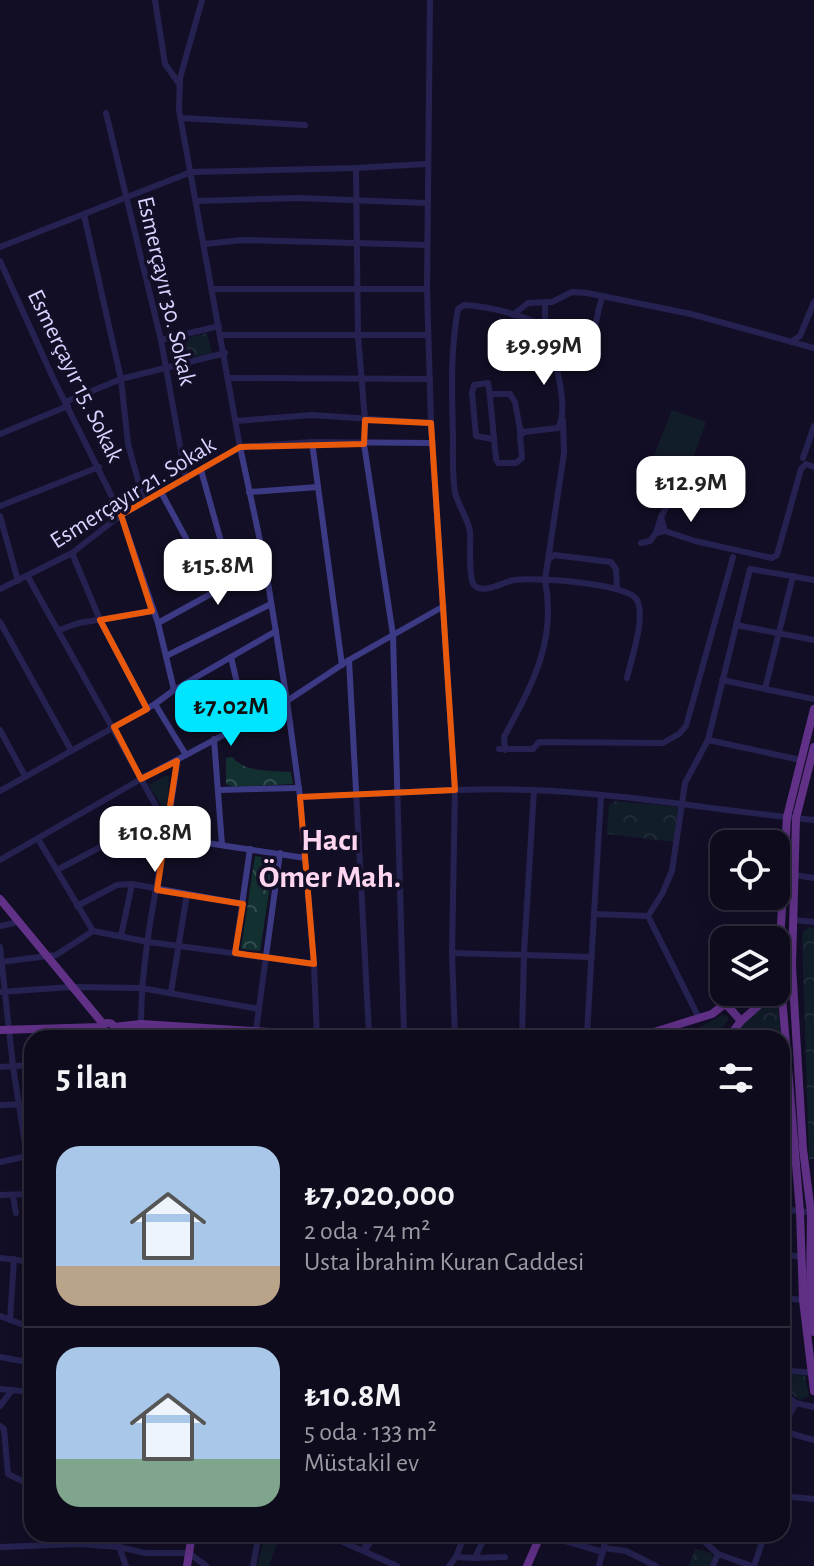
<!DOCTYPE html>
<html lang="tr">
<meta charset="utf-8">
<style>
body{margin:0;font-family:"Alegreya Sans",sans-serif;background:#1c1929;color:#f1f3f6;height:100vh;display:flex;flex-direction:column;font-size:30px;white-space:nowrap}
*{box-sizing:border-box;margin:0}
p{font-size:26px;color:#9b9ba3}
.icon{flex:none;width:44px;height:44px;fill:none;stroke:currentColor;stroke-width:2;stroke-linecap:round;stroke-linejoin:round}
.map{position:relative;flex:1;overflow:hidden}
.panel{position:absolute;left:24px;top:1030px;width:766px;height:512px;display:flex;flex-direction:column;background:#0e0b1c;border-radius:24px;box-shadow:0 4px 20px #0003,0 0 0 2px #2e2b3b}
.panel>*{flex:none}
.buttons{position:absolute;left:710px;top:830px;display:grid;gap:16px}
.buttons a{display:grid;place-items:center;width:80px;height:80px;border-radius:16px;background:#0e0b1c;box-shadow:0 4px 20px #0003,0 0 0 2px #2e2b3b;font-size:40px}
.price{position:absolute;translate:-50% -68px;padding:0 18px;border-radius:16px;background:#fff;color:#222;font-size:26px;line-height:52px;filter:drop-shadow(0 2px 4px #0008)}
.price::after{content:'';position:absolute;left:50%;top:48px;width:24px;height:18px;margin-left:-12px;background:inherit;clip-path:polygon(0 0,100% 0,50% 100%)}
.price.current{background:#00e5ff;color:#111}
ul{padding:0;list-style:none}
li{display:flex;align-items:center;gap:24px;height:200px;padding:0 32px}
li+li{border-top:2px solid #2e2b3b}
li span{display:grid;place-items:center;flex:none;width:224px;height:160px;border-radius:24px;color:#555}
li>.icon{margin-inline-start:auto}
span .icon{width:96px;height:96px;fill:#fffc;stroke-width:1}
li b{font-size:34px}
h2{display:flex;justify-content:space-between;align-items:center;height:96px;padding:0 32px;font-size:34px}
.map>svg:first-child{display:block}
.grass{fill:#12302f}
.park{fill:url(#park-crowns)}
.lines{fill:none;stroke-linecap:round;stroke-linejoin:round}
.minor{stroke:#3d3a85;stroke-width:6}
.major{stroke:#c25bff;stroke-width:8}
.marked{fill:none;stroke:#e8590c;stroke-width:6;stroke-linejoin:round}
.labels{text-anchor:middle;dominant-baseline:central;stroke-width:7;stroke-linejoin:round;paint-order:stroke}
.street-label{font-size:24px;fill:#d9d4ff;stroke:#130f26}
.district-label{font-size:32px;font-weight:bold;fill:#ffd6f0;stroke:#130f26}
</style>
<div class="map">
<svg width="814" height="1566" viewBox="0 0 814 1566">
<defs>
<pattern id="park-crowns" width="20" height="18" patternUnits="userSpaceOnUse" patternTransform="scale(2)"><rect width="20" height="18" fill="#12302f"/><path d="M2 6a3 3 0 1 1 6 0M12 15a3 3 0 1 1 6 0" fill="none" stroke="#344d4e"/></pattern>
</defs>
<rect width="100%" height="100%" fill="#130f26"/>
<g class="grass">
<path d="M672 410 706 422 685 480C671 480 660 481 649 468Z"/>
<polygon points="165,776 169,776 167,809 162,806 149,785"/>
<polygon points="722,1015 728,1016 728,1020 715,1038 700,1038 699,1028"/>
<polygon points="265,1534 280,1534 269,1566 257,1566"/>
</g>
<g class="park">
<polygon points="207,333 212,353 172,362 169,352 172,342"/>
<path d="M232 757C246 773 270 770 291 772L293 784 234 787 226 784V758Z"/>
<polygon points="615,801 678,807 674,842 607,834 609,805"/>
<polygon points="255,856 274,859 260,951 241,949"/>
<polygon points="810,927 814,928 814,1159 809,1159 802,933"/>
<polygon points="755,1006 778,1006 781,1038 731,1038"/>
<polygon points="782,1373 805,1376 809,1396 800,1400 782,1387"/>
<polygon points="695,1549 712,1553 713,1558 710,1566 689,1566"/>
</g>
<g class="lines">
<g class="minor">
<polyline points="155,0 165,64 180,85"/>
<polyline points="202,0 180,78 179,110 240,447 265,564 287,701 300,797 314,964 317,1038"/>
<polyline points="430,0 427,289 431,423 455,790 452,953 455,1038"/>
<polyline points="106,113 161,340 186,479"/>
<polyline points="181,118 305,125"/>
<polyline points="356,168 358,335 365,420 364,444 393,635 404,1034"/>
<polyline points="196,201 299,198 426,203"/>
<polyline points="84,215 121,379 128,444 144,502"/>
<polyline points="204,244 243,240 427,245"/>
<polyline points="0,247 191,172 356,168 426,164"/>
<polyline points="0,261 53,378 121,515 158,623 174,690"/>
<polyline points="212,289 427,289"/>
<path d="M603 296C596 311 598 330 587 343L579 342C545 324 503 307 464 305L458 309C450 351 452 395 453 437 453 455 452 474 455 492 458 506 468 518 470 532 471 543 468 578 474 585 483 595 503 582 514 580 534 577 628 583 637 600 646 618 631 659 627 678"/>
<polyline points="513,315 528,303 552,302 572,292 587,293 691,314 814,348"/>
<polyline points="542,326 545,318 545,302"/>
<polyline points="222,335 428,335"/>
<polyline points="161,340 219,326"/>
<polyline points="791,342 800,336 814,302"/>
<polyline points="229,378 430,379"/>
<polyline points="490,396 488,383 474,385 472,393 476,436 493,439"/>
<polyline points="65,402 121,379 225,353"/>
<polyline points="236,421 312,415 431,423"/>
<polyline points="520,429 515,402 510,394 493,394 490,397 496,459 498,463 516,463 522,458 520,436"/>
<path d="M524 432 520 429V436L524 432 558 428C570 408 554 359 549 336"/>
<polyline points="0,434 68,406"/>
<polyline points="312,442 342,665"/>
<polyline points="803,458 814,426"/>
<polyline points="201,470 232,581"/>
<polyline points="161,492 215,592"/>
<polyline points="249,492 318,487"/>
<polyline points="0,506 99,467"/>
<polyline points="0,516 18,581"/>
<polyline points="661,517 668,504 679,502 694,506 705,500"/>
<polyline points="656,533 661,517 665,531"/>
<polyline points="641,543 650,541 656,533 665,531 695,541 772,558 777,555 801,469 806,464 814,467"/>
<polyline points="72,553 100,620 147,709"/>
<polyline points="548,560 554,555 611,562 616,569 617,589"/>
<polyline points="28,577 141,779 161,815 170,821"/>
<polyline points="0,589 72,553 121,515 240,447 312,442 433,443"/>
<polyline points="0,622 71,750"/>
<polyline points="158,623 265,564"/>
<polyline points="736,625 814,640"/>
<polyline points="59,630 79,623 152,611"/>
<polyline points="166,656 271,604"/>
<polyline points="231,657 246,722"/>
<polyline points="349,660 369,1033"/>
<polyline points="722,680 765,689 793,576"/>
<polyline points="765,689 814,699"/>
<polyline points="155,704 186,755"/>
<polyline points="0,730 25,776"/>
<polyline points="214,739 222,845"/>
<polyline points="708,740 801,760"/>
<polyline points="499,749 533,749 539,742 663,743 679,734 686,726 733,557"/>
<path d="M505 750 504 737C532 685 557 641 545 580L564 453 563 420"/>
<polyline points="218,790 299,788"/>
<polyline points="0,791 155,704 174,690 276,631"/>
<path d="M300 797C378 795 456 787 533 790 628 794 720 811 814 820"/>
<polyline points="167,837 305,858"/>
<polyline points="38,839 93,931"/>
<polyline points="0,860 141,779 287,701 349,660 444,606"/>
<polyline points="57,870 161,815"/>
<polyline points="795,875 814,878"/>
<polyline points="77,906 117,885 132,884 243,904"/>
<polyline points="594,914 601,796"/>
<polyline points="794,920 814,922"/>
<polyline points="0,926 18,922"/>
<polyline points="121,936 132,884"/>
<polyline points="0,947 13,1066 27,1157"/>
<polyline points="235,953 250,849"/>
<polyline points="452,953 592,957"/>
<polyline points="0,962 56,955 93,931 149,942 314,964"/>
<polyline points="0,992 71,987 141,988 259,1009"/>
<polyline points="171,992 187,894"/>
<polyline points="699,1018 648,916 662,894 672,871 685,783 708,740 750,569 814,580"/>
<path d="M141 1024C141 937 167 848 177 761"/>
<polyline points="256,1030 280,853"/>
<polyline points="587,1034 594,914 648,916"/>
<polyline points="522,1038 524,953 534,790"/>
<polyline points="0,1067 32,1065"/>
<polyline points="0,1105 32,1104"/>
<polyline points="0,1162 32,1155"/>
<polyline points="0,1195 32,1194"/>
<polyline points="13,1195 16,1213"/>
<polyline points="782,1209 814,1213"/>
<polyline points="782,1254 802,1257"/>
<polyline points="0,1258 32,1262"/>
<polyline points="782,1298 803,1300"/>
<polyline points="0,1316 32,1328"/>
<polyline points="10,1320 14,1259"/>
<polyline points="0,1357 32,1363"/>
<polyline points="782,1370 814,1373"/>
<polyline points="0,1389 32,1392"/>
<polyline points="782,1392 796,1403 814,1407"/>
<polyline points="0,1406 12,1390"/>
<polyline points="0,1426 4,1429 8,1474 32,1486"/>
<polyline points="782,1428 796,1403"/>
<polyline points="782,1431 814,1440"/>
<polyline points="782,1496 814,1499"/>
<polyline points="108,1534 119,1547"/>
<polyline points="325,1534 397,1566"/>
<polyline points="541,1534 603,1552"/>
<polyline points="696,1534 718,1554"/>
<polyline points="0,1547 79,1544 119,1547"/>
<polyline points="604,1548 626,1551 656,1566"/>
<polyline points="365,1550 376,1534"/>
<polyline points="365,1550 366,1534"/>
<polyline points="456,1557 475,1558 486,1534"/>
<polyline points="475,1558 505,1557"/>
<polyline points="126,1566 119,1547 145,1553 189,1553 206,1566"/>
<polyline points="253,1566 259,1534"/>
<polyline points="449,1566 456,1557 465,1534"/>
<polyline points="599,1566 607,1534"/>
<polyline points="713,1566 718,1554 752,1566"/>
<polyline points="754,1566 765,1534"/>
</g>
<g class="major">
<polyline points="814,709 787,817 779,961 800,1212 803,1300 814,1391"/>
<polyline points="814,747 796,818 792,966 803,1149 811,1213 810,1296 814,1332"/>
<polyline points="0,899 104,1025"/>
<polyline points="726,1004 741,1021"/>
<circle cx="108" cy="1030" r="7"/>
<polyline points="114,1027 141,1024 318,1035 369,1033 454,1038"/>
<polyline points="0,1030 103,1027"/>
<polyline points="611,1035 654,1032 712,1014 740,992"/>
<polyline points="456,1038 587,1034 614,1038"/>
<polyline points="728,1038 741,1021 774,992"/>
<polyline points="187,1566 192,1534"/>
<polyline points="527,1566 541,1534"/>
</g>
</g>
<path d="M0 0H814V1566H0ZM365 420 431 423 455 790 300 797 314 964 235 953 243 904 157 890 177 761 141 779 114 727 147 709 100 620 152 611 121 515 240 447 364 444Z" fill="#130f26" fill-opacity=".55" fill-rule="evenodd"/>
<path class="marked" d="M365 420 431 423 455 790 300 797 314 964 235 953 243 904 157 890 177 761 141 779 114 727 147 709 100 620 152 611 121 515 240 447 364 444Z"/>
<g class="labels">
<g class="street-label">
<text transform="translate(166 291) rotate(77)">Esmerçayır 30. Sokak</text>
<text transform="translate(75 376) rotate(64)">Esmerçayır 15. Sokak</text>
<text transform="translate(133 493) rotate(-32)">Esmerçayır 21. Sokak</text>
</g>
<g class="district-label">
<text x="330" y="840">Hacı<tspan x="330" dy="37">Ömer Mah.</tspan></text>
</g>
</g>
</svg>
<div class="buttons">
<a><svg class="icon" aria-label="locate" viewBox="0 0 24 24"><circle cx="12" cy="12" r="6"/><path d="M12 2v4M12 18v4M2 12h4M18 12h4"/></svg></a>
<a><svg class="icon" aria-label="layers" viewBox="0 0 24 24"><path d="M12 4l9 5-9 5-9-5zM3 14l9 5 9-5"/></svg></a>
</div>
<b class="price" style="left:544px;top:387px">₺9.99M</b>
<b class="price" style="left:691px;top:524px">₺12.9M</b>
<b class="price" style="left:218px;top:607px">₺15.8M</b>
<b class="price current" style="left:231px;top:748px">₺7.02M</b>
<b class="price" style="left:155px;top:874px">₺10.8M</b>
<section class="panel">
<h2>5 ilan<svg class="icon" aria-label="filters" viewBox="0 0 24 24"><path d="M4 7h16M4 17h16"/><circle cx="9" cy="7" r="2"/><circle cx="15" cy="17" r="2"/></svg></h2>
<ul>
<li><span style="background:linear-gradient(#a9c7e8 75%,#b9a48a 0)"><svg class="icon" aria-label="home" viewBox="0 0 24 24"><path d="M3 11l9-7 9 7M6 9v11h12V9"/></svg></span><div><b>₺7,020,000</b><p>2 oda · 74 m²</p><p>Usta İbrahim Kuran Caddesi</p></div></li>
<li><span style="background:linear-gradient(#a9c7e8 70%,#7fa58c 0)"><svg class="icon" aria-label="home" viewBox="0 0 24 24"><path d="M3 11l9-7 9 7M6 9v11h12V9"/></svg></span><div><b>₺10.8M</b><p>5 oda · 133 m²</p><p>Müstakil ev</p></div></li>
</ul>
</section>
</div>
